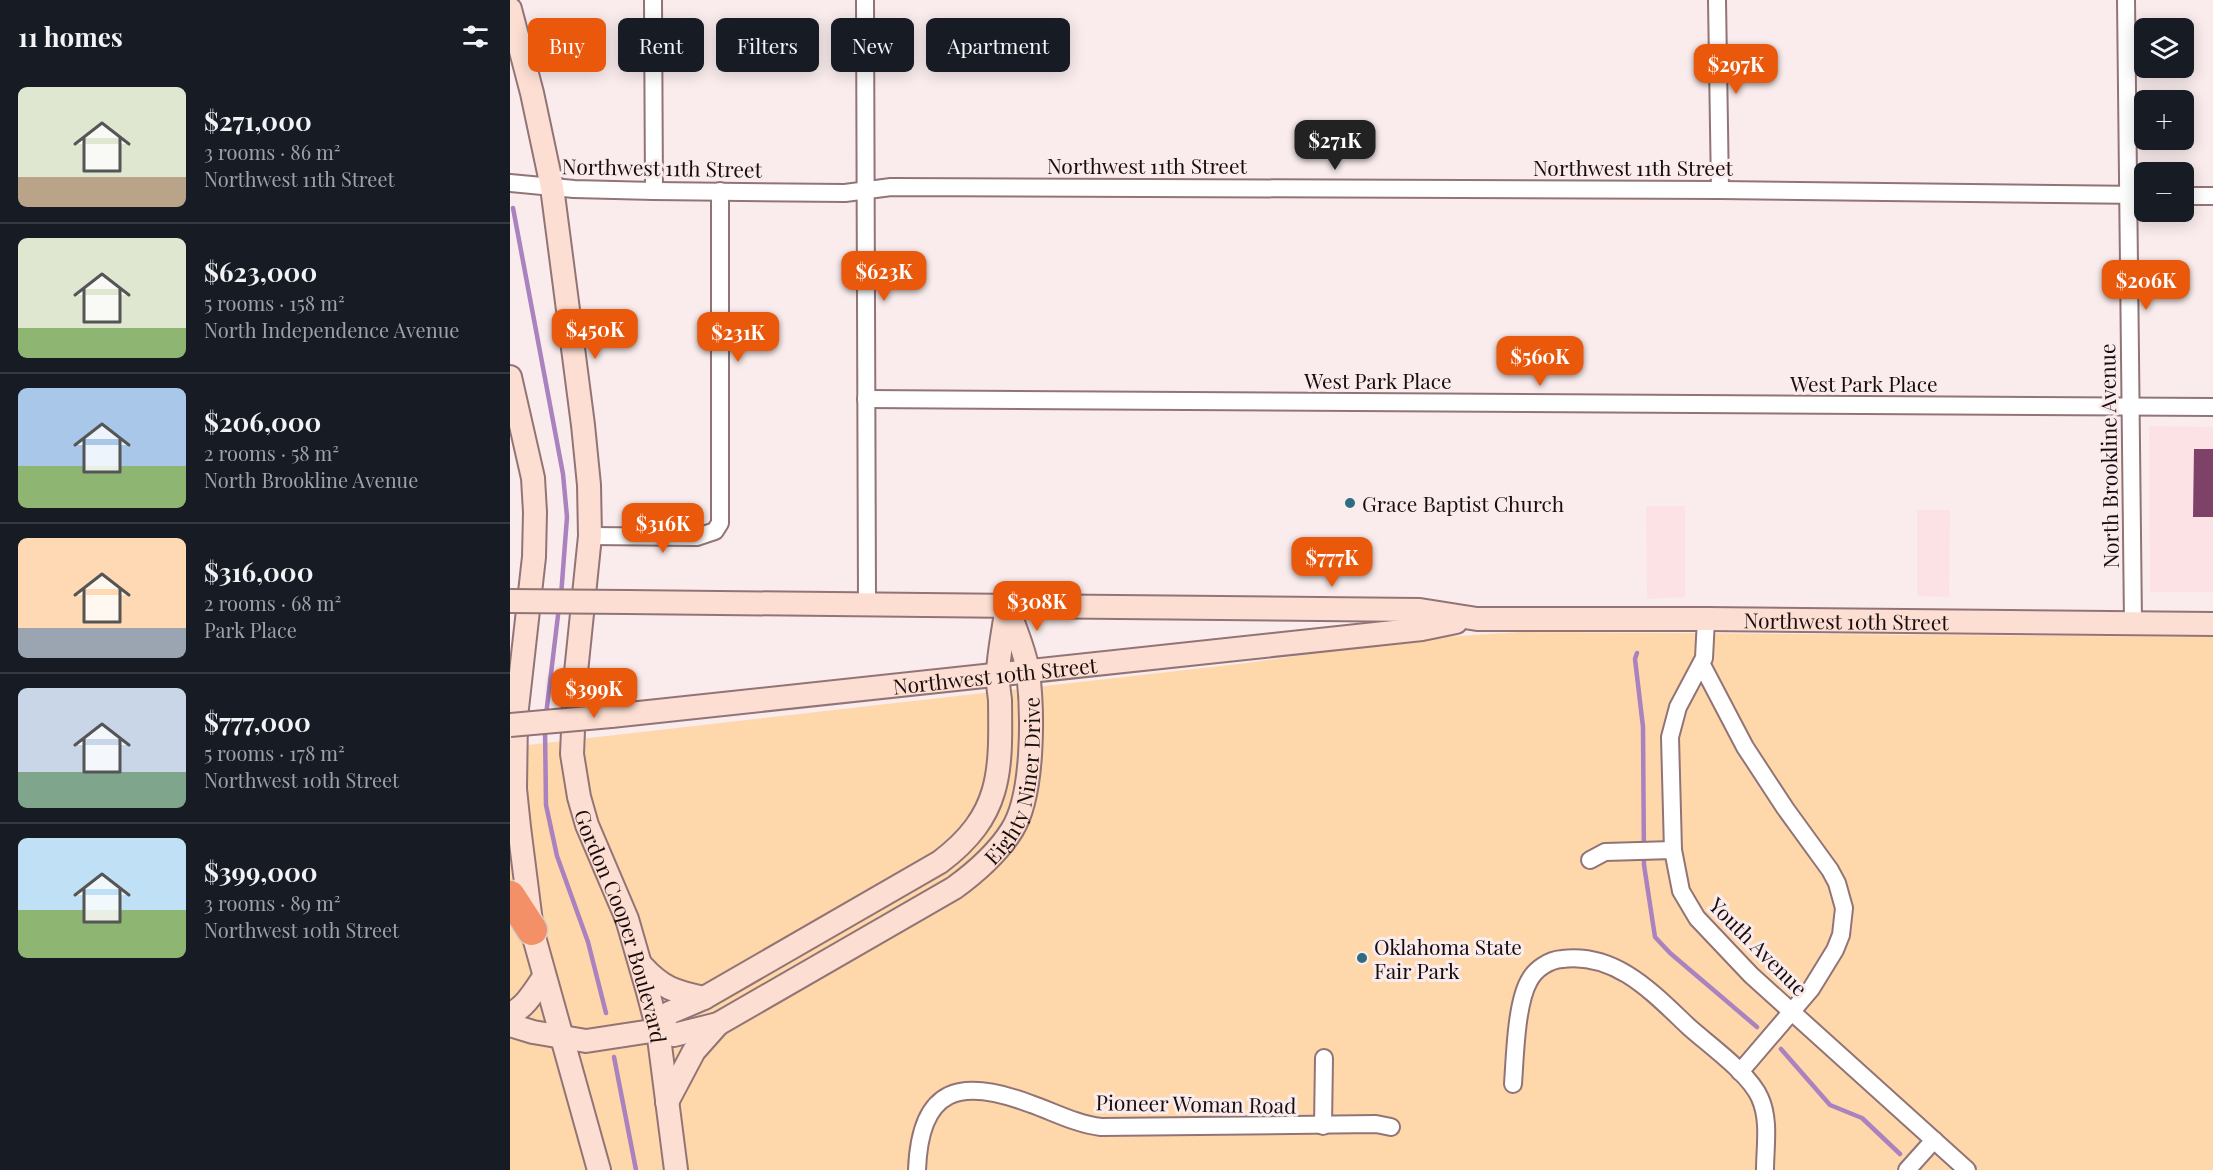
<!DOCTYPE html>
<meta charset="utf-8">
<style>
body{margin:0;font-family:"Playfair Display",serif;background:#242831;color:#f1f3f6;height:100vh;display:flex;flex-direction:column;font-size:22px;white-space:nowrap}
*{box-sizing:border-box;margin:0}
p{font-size:20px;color:#9ea1a6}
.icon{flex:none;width:33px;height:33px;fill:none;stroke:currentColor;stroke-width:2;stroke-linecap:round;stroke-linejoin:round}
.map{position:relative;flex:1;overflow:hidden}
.details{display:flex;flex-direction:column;background:#171b24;width:510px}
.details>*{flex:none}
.top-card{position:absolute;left:18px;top:18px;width:570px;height:54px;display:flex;gap:12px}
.fabs{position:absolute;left:1624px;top:18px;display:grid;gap:12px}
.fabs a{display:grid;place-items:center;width:60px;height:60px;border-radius:9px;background:#171b24;box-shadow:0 3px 15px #0003;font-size:30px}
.price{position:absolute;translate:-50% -51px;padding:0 14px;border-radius:12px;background:#ea580c;color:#fff;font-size:20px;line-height:39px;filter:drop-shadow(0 2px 3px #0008)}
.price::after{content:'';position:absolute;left:50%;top:36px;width:18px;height:14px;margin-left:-9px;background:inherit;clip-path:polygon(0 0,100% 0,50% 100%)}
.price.on{background:#222;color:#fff}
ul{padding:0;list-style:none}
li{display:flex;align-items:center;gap:18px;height:150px;padding:0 18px}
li+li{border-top:2px solid #363941}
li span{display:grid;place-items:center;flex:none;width:168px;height:120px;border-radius:9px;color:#555}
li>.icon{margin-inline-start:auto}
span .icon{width:72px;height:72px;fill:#fffc;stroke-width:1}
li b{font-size:26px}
h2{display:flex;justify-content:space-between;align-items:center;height:72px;padding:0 18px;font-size:26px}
.chip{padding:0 21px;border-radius:9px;background:#171b24;box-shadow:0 3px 15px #0003;font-size:21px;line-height:54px}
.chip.on{background:#ea580c;color:#fff}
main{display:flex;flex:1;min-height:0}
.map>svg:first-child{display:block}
.built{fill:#fce2e4}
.green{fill:#fed8aa}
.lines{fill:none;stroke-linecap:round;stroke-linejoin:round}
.stream{stroke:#a982bf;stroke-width:4.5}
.building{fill:#7e4168}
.street-casing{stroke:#927476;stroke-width:20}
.secondary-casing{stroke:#927476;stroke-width:26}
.highway-casing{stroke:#d1cfcf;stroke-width:33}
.street{stroke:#fff;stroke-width:16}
.secondary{stroke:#fcded2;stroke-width:22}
.highway{stroke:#f49068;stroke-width:30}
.secondary-bridge-casing{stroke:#927476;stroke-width:26;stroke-linecap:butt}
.secondary-bridge{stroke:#fcded2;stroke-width:22}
.poi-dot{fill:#2d6c81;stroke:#faeced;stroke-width:2}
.labels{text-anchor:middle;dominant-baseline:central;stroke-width:6;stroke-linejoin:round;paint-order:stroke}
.street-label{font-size:21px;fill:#180d0e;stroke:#faeced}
.poi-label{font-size:21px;fill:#180d0e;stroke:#faeced;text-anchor:start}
</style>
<main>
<section class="details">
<h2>11 homes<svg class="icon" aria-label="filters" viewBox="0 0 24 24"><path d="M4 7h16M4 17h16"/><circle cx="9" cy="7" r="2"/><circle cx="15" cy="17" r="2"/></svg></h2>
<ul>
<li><span style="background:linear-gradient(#dfe7d0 75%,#b9a48a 0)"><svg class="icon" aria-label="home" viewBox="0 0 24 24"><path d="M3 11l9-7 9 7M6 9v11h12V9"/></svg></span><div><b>$271,000</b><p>3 rooms · 86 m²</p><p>Northwest 11th Street</p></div></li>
<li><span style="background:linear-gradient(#dfe7d0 75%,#8fb573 0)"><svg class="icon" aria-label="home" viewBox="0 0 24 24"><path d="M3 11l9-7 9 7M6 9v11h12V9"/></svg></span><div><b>$623,000</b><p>5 rooms · 158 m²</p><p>North Independence Avenue</p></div></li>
<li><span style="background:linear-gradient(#a9c7e8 65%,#8fb573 0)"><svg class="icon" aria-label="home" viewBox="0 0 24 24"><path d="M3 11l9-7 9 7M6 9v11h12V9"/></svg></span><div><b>$206,000</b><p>2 rooms · 58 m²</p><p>North Brookline Avenue</p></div></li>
<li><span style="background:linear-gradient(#ffd9b3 75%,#9aa5b1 0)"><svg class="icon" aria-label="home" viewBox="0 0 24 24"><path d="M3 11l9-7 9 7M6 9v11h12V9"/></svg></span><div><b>$316,000</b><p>2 rooms · 68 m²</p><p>Park Place</p></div></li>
<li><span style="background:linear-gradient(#c9d6e8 70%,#7fa58c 0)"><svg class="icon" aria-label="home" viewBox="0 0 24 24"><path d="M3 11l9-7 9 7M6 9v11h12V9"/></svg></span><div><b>$777,000</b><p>5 rooms · 178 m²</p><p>Northwest 10th Street</p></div></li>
<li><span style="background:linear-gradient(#bfe0f5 60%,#8fb573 0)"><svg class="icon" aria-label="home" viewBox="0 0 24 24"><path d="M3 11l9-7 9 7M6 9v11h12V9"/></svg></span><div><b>$399,000</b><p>3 rooms · 89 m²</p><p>Northwest 10th Street</p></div></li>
</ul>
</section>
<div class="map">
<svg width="1703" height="1170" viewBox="0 0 1703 1170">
<rect width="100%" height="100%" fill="#faeced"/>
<g class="built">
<polygon points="1639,426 1703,427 1703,592 1640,592"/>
<polygon points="1136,506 1175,506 1175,597 1137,599"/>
<polygon points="1407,510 1440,510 1439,597 1407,596"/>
</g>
<polygon class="green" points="1011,632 1703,637 1703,1170 0,1170 0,747 737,663 901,639"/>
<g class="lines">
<g class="stream">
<polyline points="3,208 53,474 57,517 51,596"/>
<polyline points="1127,653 1125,659 1133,727 1134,865 1145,937 1160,953 1247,1027"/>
<polyline points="36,715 49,607"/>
<polyline points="35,729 36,805 47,856 78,942 96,1013"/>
<polyline points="1271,1049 1320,1105 1352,1118 1390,1154"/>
<polyline points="104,1057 126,1170"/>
</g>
</g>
<polygon class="building" points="1684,449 1703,449 1703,517 1683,517"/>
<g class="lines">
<g class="street-casing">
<g id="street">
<polyline points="143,0 144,191"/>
<polyline points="355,0 357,603"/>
<polyline points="1207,0 1210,190"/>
<polyline points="1616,0 1623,623"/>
<polyline points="0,183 64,189 144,191 335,193 381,187 1210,190 1635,195"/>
<polyline points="1674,196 1703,196"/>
<polyline points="356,399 1703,407"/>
<polyline points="80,536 187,537 205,531 210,523 210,191"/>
<polyline points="1196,619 1194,658 1168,707 1160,737 1163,850 1171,891 1187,918 1241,975 1457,1170"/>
<polyline points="1192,665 1235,747 1275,808 1320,870 1327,883 1334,908 1331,935 1325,950 1301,989 1230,1072"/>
<polyline points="1080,860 1095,852 1163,850"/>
<path d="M1003 1084C1005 1057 1006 1004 1019 981 1025 969 1039 960 1052 959 1106 952 1143 993 1179 1027 1199 1045 1240 1074 1250 1098 1260 1120 1255 1147 1255 1170"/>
<polyline points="813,1126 814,1058"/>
<path d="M407 1170C410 1087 450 1077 521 1104 544 1112 566 1124 591 1127L866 1124 881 1127"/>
<polyline points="1397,1170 1424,1140"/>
</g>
</g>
<g class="secondary-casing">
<g id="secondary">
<path id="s1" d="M0 9 22 93 42 187 73 425 79 485 80 536 65 682 62 754 69 797 77 825 117 919 138 992 148 1030 166 1170"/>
<polyline points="0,377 23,478 25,512 24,557 6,717 5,789 9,827 22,930 89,1170"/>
<path id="s2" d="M117 602 910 610 967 619H1196L1703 624"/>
<path id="s3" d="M101 716 912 629 946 622"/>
<path d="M132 966C152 988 165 992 194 998"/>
<path d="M0 1014C15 1008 25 990 34 977"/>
<path id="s4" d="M0 1025 23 1032 76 1041 148 1030 164 1035 208 1024 444 888C466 872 487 854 502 830 524 795 523 713 518 672 515 650 504 627 497 606"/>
<path d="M148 1030 159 1013 194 998 430 862C492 815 491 773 490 700 489 691 487 681 488 672 489 653 493 633 496 613"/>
<polyline points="157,1102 184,1051 208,1024"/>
</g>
</g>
<g class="highway-casing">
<polyline id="highway" points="0,896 22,930"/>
</g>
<use href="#street" class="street"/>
<use href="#secondary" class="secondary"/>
<use href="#highway" class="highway"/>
<g class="secondary-bridge-casing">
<g id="secondary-bridge">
<polyline points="0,601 117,602"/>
<polyline points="0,725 101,716"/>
</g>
</g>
<use href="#secondary-bridge" class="secondary-bridge"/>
</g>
<g class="poi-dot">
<circle cx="840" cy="503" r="6"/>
<circle cx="852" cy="958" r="6"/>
</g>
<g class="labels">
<g class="street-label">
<text x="637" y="165">Northwest 11th Street</text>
<text transform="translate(152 167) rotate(1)">Northwest 11th Street</text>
<text x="1123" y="167">Northwest 11th Street</text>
<text x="868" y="380">West Park Place</text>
<text x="1354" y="383">West Park Place</text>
<text transform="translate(1598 456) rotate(-91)">North Brookline Avenue</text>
<text stroke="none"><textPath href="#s2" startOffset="1220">Northwest 10th Street</textPath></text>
<text stroke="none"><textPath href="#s3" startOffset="386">Northwest 10th Street</textPath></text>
<text stroke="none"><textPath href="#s4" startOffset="616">Eighty Niner Drive</textPath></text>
<text stroke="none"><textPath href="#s1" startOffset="933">Gordon Cooper Boulevard</textPath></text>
<text transform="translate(1249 946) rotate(45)">Youth Avenue</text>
<text transform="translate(686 1103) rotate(1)">Pioneer Woman Road</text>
</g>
<g class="poi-label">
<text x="852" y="503">Grace Baptist Church</text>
<text x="864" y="946">Oklahoma State<tspan x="864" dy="24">Fair Park</tspan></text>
</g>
</g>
</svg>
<div class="fabs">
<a><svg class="icon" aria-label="layers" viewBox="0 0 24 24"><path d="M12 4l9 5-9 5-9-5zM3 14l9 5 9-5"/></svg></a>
<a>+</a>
<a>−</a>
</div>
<b class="price" style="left:1226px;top:95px">$297K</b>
<b class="price on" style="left:825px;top:171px">$271K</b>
<b class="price" style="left:374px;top:302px">$623K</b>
<b class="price" style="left:1636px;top:311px">$206K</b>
<b class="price" style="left:85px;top:360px">$450K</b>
<b class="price" style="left:228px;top:363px">$231K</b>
<b class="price" style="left:1030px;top:387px">$560K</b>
<b class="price" style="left:153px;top:554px">$316K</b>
<b class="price" style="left:822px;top:588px">$777K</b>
<b class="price" style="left:527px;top:632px">$308K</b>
<b class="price" style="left:84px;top:719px">$399K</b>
<div class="top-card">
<a class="chip on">Buy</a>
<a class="chip">Rent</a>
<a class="chip">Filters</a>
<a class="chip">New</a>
<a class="chip">Apartment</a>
</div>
</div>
</main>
